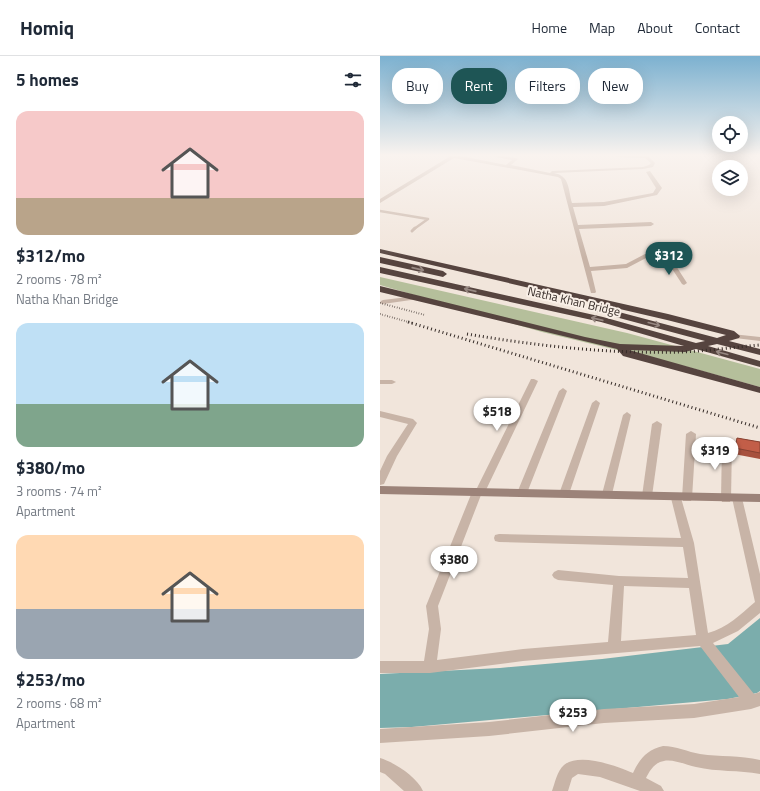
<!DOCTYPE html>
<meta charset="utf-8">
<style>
body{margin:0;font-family:"Titillium Web",sans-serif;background:#f2f2f3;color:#1f2937;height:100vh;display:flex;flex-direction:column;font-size:15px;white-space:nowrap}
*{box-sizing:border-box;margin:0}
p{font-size:13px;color:#747a83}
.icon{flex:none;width:22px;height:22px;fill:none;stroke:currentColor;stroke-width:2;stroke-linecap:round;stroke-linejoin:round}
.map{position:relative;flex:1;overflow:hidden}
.side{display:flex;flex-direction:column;background:#fff;width:380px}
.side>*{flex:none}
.top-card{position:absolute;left:12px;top:12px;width:308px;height:36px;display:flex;gap:8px}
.fabs{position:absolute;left:332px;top:60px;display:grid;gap:8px}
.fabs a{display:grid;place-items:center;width:36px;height:36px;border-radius:50%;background:#fff;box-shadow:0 4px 16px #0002;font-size:20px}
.price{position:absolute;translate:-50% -34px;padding:0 9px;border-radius:14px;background:#fff;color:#222;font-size:13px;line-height:26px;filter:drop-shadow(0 1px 2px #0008)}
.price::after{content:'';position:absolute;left:50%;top:24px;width:12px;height:9px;margin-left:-6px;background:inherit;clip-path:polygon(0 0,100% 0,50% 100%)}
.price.current{background:#1e5555;color:#fff}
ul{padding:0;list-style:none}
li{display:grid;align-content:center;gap:8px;height:212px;padding:0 16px}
li span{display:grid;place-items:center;height:124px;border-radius:12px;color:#555}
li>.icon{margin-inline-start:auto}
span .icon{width:72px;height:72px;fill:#fffc;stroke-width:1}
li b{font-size:17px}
h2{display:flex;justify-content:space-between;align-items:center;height:48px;padding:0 16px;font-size:17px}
.chip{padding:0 14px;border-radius:16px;background:#fff;box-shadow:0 4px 16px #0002;font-size:14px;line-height:36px}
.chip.current{background:#1e5555;color:#fff}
header{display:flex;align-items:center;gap:24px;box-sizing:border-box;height:56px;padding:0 20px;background:#fff;border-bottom:1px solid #e0e1e3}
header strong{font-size:19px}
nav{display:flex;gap:22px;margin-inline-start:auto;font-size:14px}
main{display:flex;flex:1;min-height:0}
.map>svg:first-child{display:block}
.green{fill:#b5bf9b}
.water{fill:#7badac}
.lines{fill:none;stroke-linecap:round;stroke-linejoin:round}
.lane-far1{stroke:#c8b4a7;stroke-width:2.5}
.lane{stroke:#c8b4a7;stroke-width:3}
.street{fill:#c8b4a7;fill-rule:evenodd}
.secondary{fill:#9c8379;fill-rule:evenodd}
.highway{fill:#56443f;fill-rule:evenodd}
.rail-far1{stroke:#352b27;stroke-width:2;stroke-dasharray:0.5 2;stroke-linecap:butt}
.rail{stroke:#352b27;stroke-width:3;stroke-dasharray:1 3;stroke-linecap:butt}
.wall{fill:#a7513e}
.building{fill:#c25e48;stroke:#884232}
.oneway{stroke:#978882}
.labels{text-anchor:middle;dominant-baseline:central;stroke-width:4;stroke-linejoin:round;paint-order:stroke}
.far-street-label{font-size:12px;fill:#352b27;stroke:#f9efe7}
</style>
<header>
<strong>Homiq</strong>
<nav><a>Home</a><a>Map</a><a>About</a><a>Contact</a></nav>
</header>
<main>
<section class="side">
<h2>5 homes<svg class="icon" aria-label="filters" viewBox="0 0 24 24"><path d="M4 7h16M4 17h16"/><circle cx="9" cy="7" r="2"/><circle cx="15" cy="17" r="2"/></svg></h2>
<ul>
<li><span style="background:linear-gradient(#f6c9c9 70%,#b9a48a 0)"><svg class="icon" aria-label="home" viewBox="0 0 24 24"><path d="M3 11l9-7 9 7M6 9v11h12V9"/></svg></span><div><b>$312/mo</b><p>2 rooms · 78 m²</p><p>Natha Khan Bridge</p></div></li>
<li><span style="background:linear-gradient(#bfe0f5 65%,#7fa58c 0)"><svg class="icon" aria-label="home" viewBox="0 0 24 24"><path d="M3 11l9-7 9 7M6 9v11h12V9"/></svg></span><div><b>$380/mo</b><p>3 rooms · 74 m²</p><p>Apartment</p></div></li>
<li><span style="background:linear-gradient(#ffd9b3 60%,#9aa5b1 0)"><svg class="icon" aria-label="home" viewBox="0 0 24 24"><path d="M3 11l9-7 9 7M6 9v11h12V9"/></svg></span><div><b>$253/mo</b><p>2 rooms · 68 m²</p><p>Apartment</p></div></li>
</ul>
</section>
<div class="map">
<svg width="380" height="735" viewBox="0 0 380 735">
<rect width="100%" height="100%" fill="#f1e5db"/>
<polygon class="green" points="0,221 247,277 380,313 380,331 308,311 162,276 0,229"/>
<polygon class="water" points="380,562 380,635 377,637 348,643 32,671 0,672 0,618 120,612 222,603 348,588"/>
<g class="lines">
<polyline class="lane-far1" points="0,155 48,163 34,173"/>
<polyline class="lane" points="32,175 35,172"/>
<g class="street">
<path d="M65 99H76L126 109 132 104 116 101V99L136 102 138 103 131 109 170 117 172 115 263 111 269 109 271 107 265 102 238 101 236 100H268L275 107 273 111 263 113 174 117C190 120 188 133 192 147L224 146 273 137 276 132 266 116 270 115 282 132 277 139 224 150 193 151 198 169 271 166 274 168 271 170 199 173 210 211 246 208 265 198H287L289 199 307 227 304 229 302 228 285 202H266L247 212 211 215 216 236 215 237H211L181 123 178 121 74 102 0 147V143L69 101Z"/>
<polygon points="36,240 39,242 38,243 3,248 0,247 1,245 3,244"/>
<polygon points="352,278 380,281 380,285 355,282 351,280"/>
<path d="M151 323H154L158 325 105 436 101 439 58 550 61 573 57 604 143 593 228 586 233 529 178 524 174 522 172 519 174 516 178 514 239 520 308 522 303 491 119 486 115 485 114 482 115 479 119 478 301 482 291 442 292 439H300L301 442 314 487 328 577C347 572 361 558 375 546L352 442 353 439H361L362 442 380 518V557L358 575 333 587 374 638 380 636V650L371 653 314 662 224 667 109 680 0 687V673L109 666 224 653 314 648 359 641 320 590 143 605 50 617H0V605H44L49 573 46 550 92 436 93 433 97 432ZM244 530 309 532 316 579 241 585Z"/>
<polygon points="0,324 12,324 16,326 12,328 0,328"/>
<polygon points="183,332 187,335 147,437 146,440 138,440 137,437 179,335"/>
<polygon points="216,344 220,347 189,438 188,441 180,441 179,438 212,347"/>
<polygon points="0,355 33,363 37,367 17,400 4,428 0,429 0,415 7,400 28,368 0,361"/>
<polygon points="247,356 251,359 232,438 231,441 223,441 222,438 243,359"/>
<polygon points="277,365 282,368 272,440 271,443 263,443 262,440 272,368"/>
<polygon points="311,375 316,378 312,442 311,445 303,445 302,442 306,378"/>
<polygon points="347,384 352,387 351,443 350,446 342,446 341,443 342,387"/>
<path d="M283 690C296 690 308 696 320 698 340 701 360 699 380 704V718C359 714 337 716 316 711 305 709 291 701 280 706 273 709 269 716 266 722L281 730 284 735H260L220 721 198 718 192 722 188 735H172C175 727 177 715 184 709 200 696 236 710 253 717 260 702 267 694 283 690Z"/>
<path d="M0 702C14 706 37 721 43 735H24L5 718 0 716Z"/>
</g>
<polygon class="secondary" points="0,430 380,438 380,446 0,438"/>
<g class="highway">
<polygon points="0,193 288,258 354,275 360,280 359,282 349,285 380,293 380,299 337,288 328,290 380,305 380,311 316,293 305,296 249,294 380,331 380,337 243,300 237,293 0,236 0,230 205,281 240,288 304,290 221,266 0,217 0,211 223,261 316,287 325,285 217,256 215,254 220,251 337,282 346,279 287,264 0,197"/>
<polygon points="0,201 63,215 67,218 63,221 0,207"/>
</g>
<g class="rail-far1">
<polyline points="0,247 45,259"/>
<polyline points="0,258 32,267"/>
</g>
<g class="rail">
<polyline points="28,266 380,372"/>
<path d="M87 278C158 290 229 298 301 296 328 295 354 291 380 289"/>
</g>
</g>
<polygon class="wall" points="357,382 380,386 380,403 354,398"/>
<polygon class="building" points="357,382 380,386 380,397 355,392"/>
<defs><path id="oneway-shaft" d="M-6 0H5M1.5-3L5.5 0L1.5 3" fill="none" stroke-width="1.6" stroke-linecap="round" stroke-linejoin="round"/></defs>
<g class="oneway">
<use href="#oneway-shaft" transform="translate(38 213) rotate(13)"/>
<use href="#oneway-shaft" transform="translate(90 234) rotate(-167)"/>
<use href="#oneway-shaft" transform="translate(217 263) rotate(-167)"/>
<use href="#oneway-shaft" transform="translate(274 268) rotate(15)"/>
<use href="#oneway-shaft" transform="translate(342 297) rotate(-165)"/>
</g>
<linearGradient id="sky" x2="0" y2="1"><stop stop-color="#7cb1d0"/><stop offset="0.49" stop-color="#f9f3ef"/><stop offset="1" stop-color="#f9f3ef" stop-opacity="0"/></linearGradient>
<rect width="380" height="202" fill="url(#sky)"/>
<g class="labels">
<g class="far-street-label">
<text transform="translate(194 245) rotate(13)">Natha Khan Bridge</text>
</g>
</g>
</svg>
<div class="fabs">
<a><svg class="icon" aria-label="locate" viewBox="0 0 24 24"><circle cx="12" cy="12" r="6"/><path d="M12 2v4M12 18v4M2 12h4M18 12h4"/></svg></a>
<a><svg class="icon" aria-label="layers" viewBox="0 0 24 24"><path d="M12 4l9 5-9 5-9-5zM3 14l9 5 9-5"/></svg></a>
</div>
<b class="price current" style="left:289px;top:220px">$312</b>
<b class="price" style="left:117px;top:376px">$518</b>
<b class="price" style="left:335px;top:415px">$319</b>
<b class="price" style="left:74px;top:524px">$380</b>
<b class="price" style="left:193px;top:677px">$253</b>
<div class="top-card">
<a class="chip">Buy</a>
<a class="chip current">Rent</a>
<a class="chip">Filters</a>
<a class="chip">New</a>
</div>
</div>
</main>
